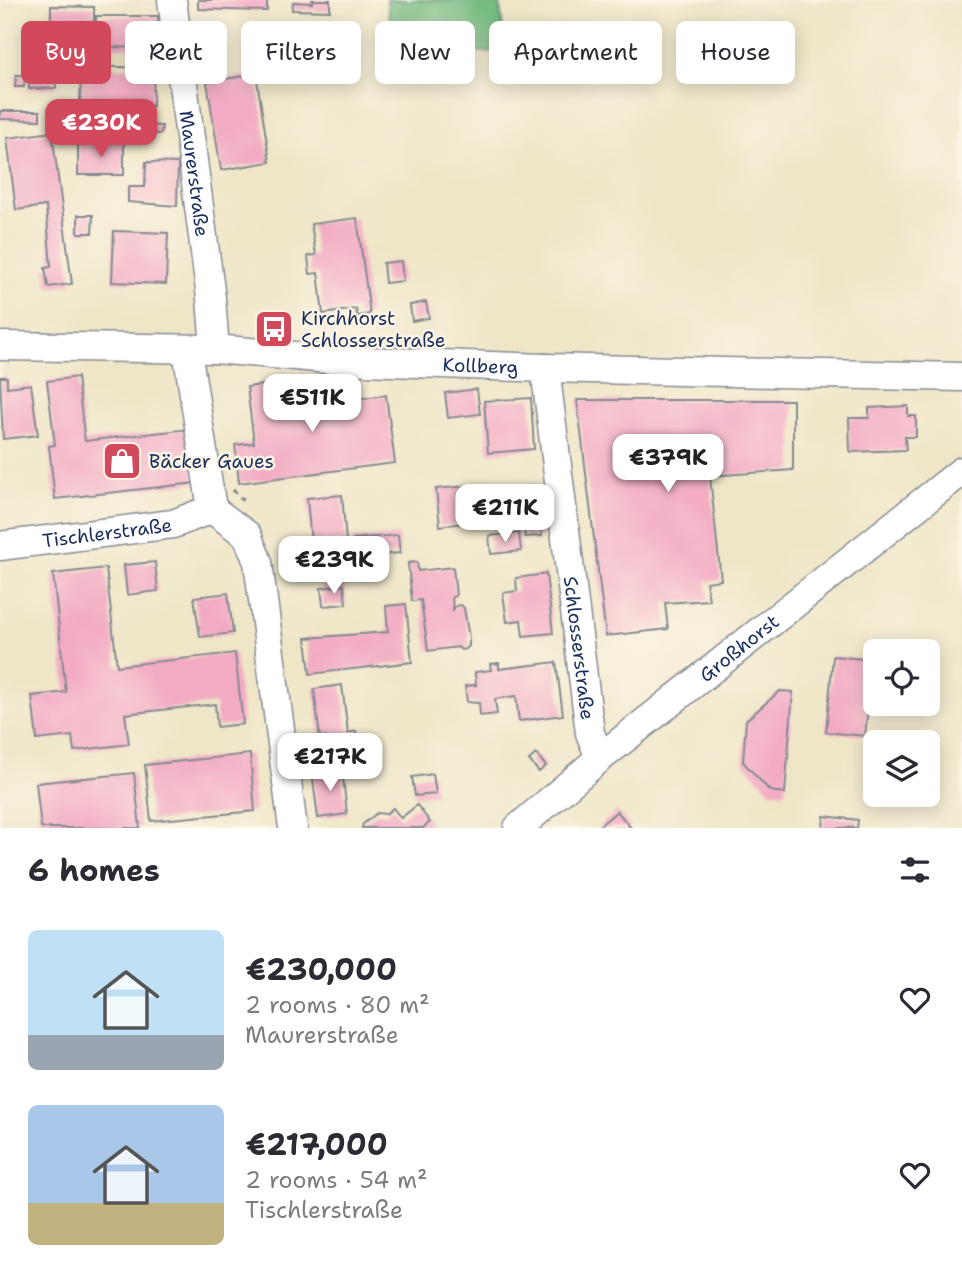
<!DOCTYPE html>
<meta charset="utf-8">
<style>
body{margin:0;font-family:"Shantell Sans",sans-serif;background:#f7f7f7;color:#2b2b33;height:100vh;display:flex;flex-direction:column;font-size:26px;white-space:nowrap}
*{box-sizing:border-box;margin:0}
p{font-size:23px;color:#7c7c81}
.icon{flex:none;width:38px;height:38px;fill:none;stroke:currentColor;stroke-width:2;stroke-linecap:round;stroke-linejoin:round}
.map{position:relative;height:828px;overflow:hidden}
.panel{display:flex;flex-direction:column;background:#fff;flex:1}
.panel>*{flex:none}
.banner{position:absolute;left:21px;top:21px;width:920px;height:63px;display:flex;gap:14px}
.controls{position:absolute;left:863px;top:639px;display:grid;gap:14px}
.controls a{display:grid;place-items:center;width:77px;height:77px;border-radius:10px;background:#fff;box-shadow:0 4px 18px #0003;font-size:35px}
.price{position:absolute;translate:-50% -60px;padding:0 16px;border-radius:14px;background:#fff;color:#222;font-size:23px;line-height:46px;filter:drop-shadow(0 2px 4px #0008)}
.price::after{content:'';position:absolute;left:50%;top:42px;width:21px;height:16px;margin-left:-10px;background:inherit;clip-path:polygon(0 0,100% 0,50% 100%)}
.price.current{background:#d1495b;color:#fff}
ul{padding:0;list-style:none}
li{display:flex;align-items:center;gap:21px;height:175px;padding:0 28px}
li span{display:grid;place-items:center;flex:none;width:196px;height:140px;border-radius:10px;color:#555}
li>.icon{margin-inline-start:auto}
span .icon{width:84px;height:84px;fill:#fffc;stroke-width:1}
li b{font-size:30px}
h2{display:flex;justify-content:space-between;align-items:center;height:84px;padding:0 28px;font-size:30px}
.pill{padding:0 24px;border-radius:10px;background:#fff;box-shadow:0 4px 18px #0003;font-size:24px;line-height:63px}
.pill.current{background:#d1495b;color:#fff}
.map>svg:first-child{display:block}
.forest{fill:#74bc81;stroke:#487670;stroke-width:2}
.building{fill:#f3abc4}
.lines{fill:none;stroke-linecap:round;stroke-linejoin:round}
.minor-casing{stroke:#858a92;stroke-width:31}
.path{stroke:#858a92;stroke-width:3.5;stroke-dasharray:5 5;stroke-linecap:butt}
.minor{stroke:#fff;stroke-width:28}
.labels{text-anchor:middle;dominant-baseline:central;stroke-width:5;stroke-linejoin:round;paint-order:stroke}
.street-label{font-size:19px;fill:#1b2f5e;stroke:#fcf5e5}
.poi-label{font-size:19px;fill:#1b2f5e;stroke:#fcf5e5;text-anchor:start}
</style>
<div class="map">
<svg width="962" height="828" viewBox="0 0 962 828">
<rect width="100%" height="100%" fill="#fcf5e5"/>
<filter id="ink" filterUnits="userSpaceOnUse"><feTurbulence type="fractalNoise" baseFrequency=".0143" numOctaves="2"/><feDisplacementMap in="SourceGraphic" scale="14" xChannelSelector="R" yChannelSelector="G"/><feConvolveMatrix kernelMatrix="1 2 1 2 8 2 1 2 1" color-interpolation-filters="sRGB"/></filter>
<filter id="wash" filterUnits="userSpaceOnUse"><feTurbulence type="fractalNoise" baseFrequency=".00686" numOctaves="4" result="noise"/><feDisplacementMap in="SourceGraphic" scale="28" xChannelSelector="R" yChannelSelector="G"/><feGaussianBlur stdDeviation="1.57" result="paint"/><feColorMatrix in="noise" values="0 0 0 0 0 0 0 0 0 0 0 0 0 0 0 0 0 1.4 0 .05"/><feComposite in="paint" operator="in"/></filter>
<g filter="url(#wash)">
<rect width="100%" height="100%" fill="#efe6c7"/>
<polygon class="forest" points="387,0 499,0 506,52 393,51"/>
<g id="blocks">
<g class="building">
<polygon points="198,0 267,0 267,11 198,9"/>
<polygon points="312,0 330,0 330,11 292,10 293,2 312,3"/>
<polygon points="51,6 94,7 94,22 51,21"/>
<polygon points="96,16 158,16 157,48 96,47"/>
<polygon points="55,64 56,88 29,89 28,65"/>
<polygon points="81,66 154,68 153,106 80,104"/>
<polygon points="256,74 270,162 221,170 207,82"/>
<polygon points="16,75 25,75 24,87 15,87"/>
<polygon points="0,111 40,111 40,120 0,119"/>
<polygon points="62,121 85,122 85,141 62,140"/>
<polygon points="128,124 162,126 161,134 148,133 147,137 128,136"/>
<polygon points="52,132 72,284 48,287 45,268 51,267 46,206 16,210 7,138"/>
<rect x="78" y="143" width="46" height="32"/>
<polygon points="146,162 178,163 177,206 128,202 128,187 145,187"/>
<polygon points="78,215 93,215 92,233 78,233"/>
<polygon points="357,218 370,314 357,316 356,309 323,314 318,273 310,274 308,256 316,255 311,224"/>
<polygon points="114,231 168,233 166,284 112,282"/>
<polygon points="401,261 403,281 385,283 383,263"/>
<polygon points="426,302 429,318 412,321 410,305"/>
<polygon points="0,377 7,377 7,387 31,384 38,435 3,439"/>
<polygon points="77,377 85,441 189,429 195,483 55,499 49,446 55,445 47,381"/>
<polygon points="301,380 304,399 331,396 332,402 386,395 395,463 239,483 235,445 254,443 247,387"/>
<polygon points="477,389 480,414 448,418 445,393"/>
<polygon points="531,398 534,449 488,453 484,401"/>
<polygon points="577,400 793,400 793,470 710,476 721,580 706,582 709,600 665,603 668,629 606,636"/>
<polygon points="908,406 908,416 916,416 916,437 905,437 906,450 850,452 849,418 869,418 869,408"/>
<polygon points="478,485 482,521 440,526 436,489"/>
<polygon points="342,495 346,540 311,543 307,498"/>
<polygon points="539,509 542,536 525,537 522,511"/>
<polygon points="519,533 521,551 491,554 489,536"/>
<polygon points="398,535 400,553 354,557 353,539"/>
<polygon points="155,562 158,591 127,595 124,565"/>
<polygon points="417,562 418,571 453,567 456,596 452,597 453,610 456,606 461,605 464,608 469,638 469,646 466,649 461,650 458,647 428,651 421,600 412,601 408,563"/>
<polygon points="106,568 117,666 235,653 243,724 217,727 215,704 125,714 129,744 74,751 72,736 37,740 32,696 66,692 53,574"/>
<polygon points="546,574 553,633 523,636 521,620 507,622 503,593 517,591 516,578"/>
<polygon points="344,585 346,604 323,606 321,588"/>
<polygon points="228,593 233,633 200,637 194,597"/>
<polygon points="406,604 412,662 310,674 306,638 388,632 386,606"/>
<polygon points="833,656 873,660 865,736 826,732"/>
<polygon points="556,662 563,715 519,721 516,696 495,699 497,714 480,716 479,703 467,702 465,686 476,685 475,672 491,670 490,664 499,663 499,669"/>
<polygon points="342,685 348,733 356,731 357,744 326,748 325,737 320,738 314,689"/>
<polygon points="780,691 793,692 785,793 770,791 743,762 746,720"/>
<polygon points="250,754 255,811 151,821 145,765"/>
<polygon points="536,754 546,766 539,772 529,760"/>
<polygon points="342,768 347,814 318,818 312,772"/>
<polygon points="134,773 140,828 41,828 36,783"/>
<polygon points="433,774 436,794 415,796 412,777"/>
<polygon points="417,805 430,822 423,828 362,828 363,824 377,813 386,814 393,808 401,818"/>
<polygon points="617,811 631,828 597,828"/>
<polygon points="824,816 858,820 857,828 823,828"/>
</g>
</g>
</g>
<g filter="url(#ink)">
<use href="#blocks" fill-opacity="0" stroke="#858a92" stroke-width="2"/>
<g class="lines">
<g class="minor-casing">
<g id="minor">
<path id="s1" d="M172 0 211 298 215 349"/>
<path id="s2" d="M0 346 215 349 339 360 545 368 962 377"/>
<polyline points="187,350 212,509 247,535 258,562 293,828"/>
<path id="s3" d="M545 368 590 733 600 758"/>
<path id="s4" d="M0 546 173 524 212 509"/>
<path id="s5" d="M518 828 600 758 962 471"/>
</g>
</g>
<polyline class="path" points="233,490 245,502"/>
<use href="#minor" class="minor"/>
</g>
</g>
<defs>
<g id="bus-square" transform="scale(2.0125)"><rect x="-9" y="-9" width="18" height="18" rx="4" fill="#d1495b" stroke="#fcf5e5"/><path d="M-5-6H5V4H4V6H2V4H-2V6H-4V4H-5ZM-3.5-4V0h7V-4ZM-3.5 1.2v1.5H-2V1.2ZM2 1.2v1.5H3.5V1.2Z" fill="#fff"/></g>
<g id="shop-square" transform="scale(2.0125)"><rect x="-9" y="-9" width="18" height="18" rx="4" fill="#d1495b" stroke="#fcf5e5"/><path d="M-5-2.5h2.3a2.7 3.5 0 0 1 5.4 0H5L5.5 6h-11ZM-1.5-2.5h3a1.5 2.3 0 0 0-3 0Z" fill="#fff"/></g>
</defs>
<g fill-rule="evenodd">
<use href="#bus-square" x="274" y="329"/>
<use href="#shop-square" x="122" y="461"/>
</g>
<g class="labels">
<g class="street-label">
<text stroke="none"><textPath href="#s1" startOffset="175">Maurerstraße</textPath></text>
<text stroke="none"><textPath href="#s2" startOffset="481">Kollberg</textPath></text>
<text stroke="none"><textPath href="#s4" startOffset="108">Tischlerstraße</textPath></text>
<text stroke="none"><textPath href="#s3" startOffset="282">Schlosserstraße</textPath></text>
<text stroke="none"><textPath href="#s5" startOffset="285">Großhorst</textPath></text>
</g>
<g class="poi-label">
<text x="301" y="318">Kirchhorst<tspan x="301" dy="22">Schlosserstraße</tspan></text>
<text x="149" y="461">Bäcker Gaues</text>
</g>
</g>
</svg>
<div class="controls">
<a><svg class="icon" aria-label="locate" viewBox="0 0 24 24"><circle cx="12" cy="12" r="6"/><path d="M12 2v4M12 18v4M2 12h4M18 12h4"/></svg></a>
<a><svg class="icon" aria-label="layers" viewBox="0 0 24 24"><path d="M12 4l9 5-9 5-9-5zM3 14l9 5 9-5"/></svg></a>
</div>
<b class="price current" style="left:101px;top:159px">€230K</b>
<b class="price" style="left:312px;top:434px">€511K</b>
<b class="price" style="left:668px;top:494px">€379K</b>
<b class="price" style="left:505px;top:544px">€211K</b>
<b class="price" style="left:334px;top:596px">€239K</b>
<b class="price" style="left:330px;top:793px">€217K</b>
<div class="banner">
<a class="pill current">Buy</a>
<a class="pill">Rent</a>
<a class="pill">Filters</a>
<a class="pill">New</a>
<a class="pill">Apartment</a>
<a class="pill">House</a>
</div>
</div>
<section class="panel">
<h2>6 homes<svg class="icon" aria-label="filters" viewBox="0 0 24 24"><path d="M4 7h16M4 17h16"/><circle cx="9" cy="7" r="2"/><circle cx="15" cy="17" r="2"/></svg></h2>
<ul>
<li><span style="background:linear-gradient(#bfe0f5 75%,#9aa5b1 0)"><svg class="icon" aria-label="home" viewBox="0 0 24 24"><path d="M3 11l9-7 9 7M6 9v11h12V9"/></svg></span><div><b>€230,000</b><p>2 rooms · 80 m²</p><p>Maurerstraße</p></div><svg class="icon" aria-label="heart" viewBox="0 0 24 24"><path d="M12 20l-8-8c-3-5 5-10 8-4 3-6 11-1 8 4z"/></svg></li>
<li><span style="background:linear-gradient(#a9c7e8 70%,#c2b280 0)"><svg class="icon" aria-label="home" viewBox="0 0 24 24"><path d="M3 11l9-7 9 7M6 9v11h12V9"/></svg></span><div><b>€217,000</b><p>2 rooms · 54 m²</p><p>Tischlerstraße</p></div><svg class="icon" aria-label="heart" viewBox="0 0 24 24"><path d="M12 20l-8-8c-3-5 5-10 8-4 3-6 11-1 8 4z"/></svg></li>
</ul>
</section>
